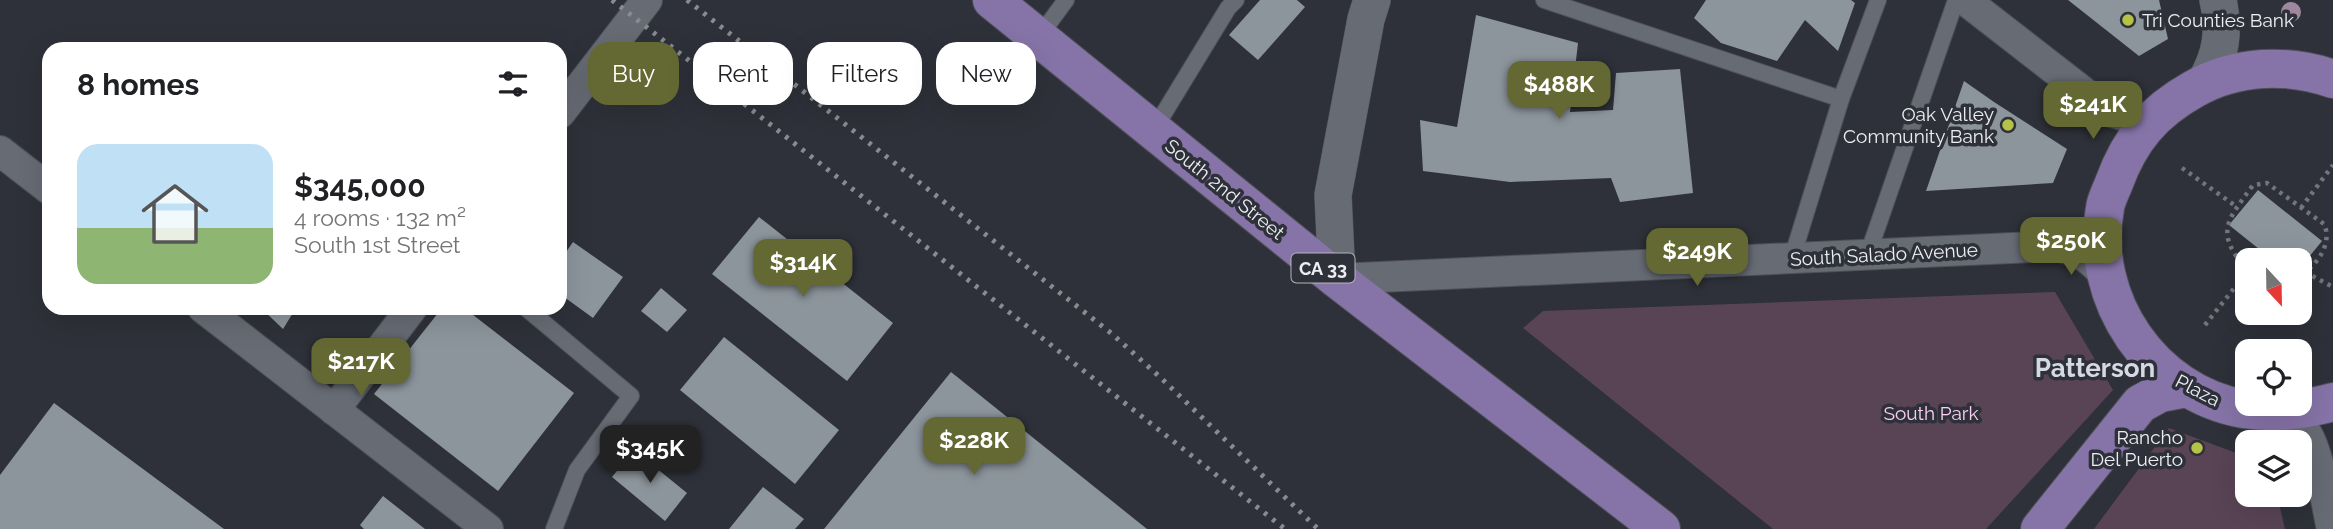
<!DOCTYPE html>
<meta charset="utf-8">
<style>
body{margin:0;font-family:Raleway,sans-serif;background:#f6f6f6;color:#202124;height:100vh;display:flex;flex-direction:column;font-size:26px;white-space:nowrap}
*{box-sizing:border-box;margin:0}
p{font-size:23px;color:#757577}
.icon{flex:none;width:38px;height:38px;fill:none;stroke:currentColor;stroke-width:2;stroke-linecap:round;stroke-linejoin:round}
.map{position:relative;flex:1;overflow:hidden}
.sheet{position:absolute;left:42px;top:42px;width:525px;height:273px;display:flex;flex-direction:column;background:#fff;border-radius:21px;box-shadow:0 7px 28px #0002}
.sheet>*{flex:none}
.guide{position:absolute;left:588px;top:42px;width:665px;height:63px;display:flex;gap:14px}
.needle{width:46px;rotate:158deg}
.fabs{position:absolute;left:2235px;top:248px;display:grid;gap:14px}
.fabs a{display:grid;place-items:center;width:77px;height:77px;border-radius:14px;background:#fff;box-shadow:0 7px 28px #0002;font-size:35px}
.price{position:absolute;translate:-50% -60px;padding:0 16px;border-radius:14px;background:#646934;color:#fff;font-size:23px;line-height:46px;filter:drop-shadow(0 2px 4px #0008)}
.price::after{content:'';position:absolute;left:50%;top:42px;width:21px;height:16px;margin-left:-10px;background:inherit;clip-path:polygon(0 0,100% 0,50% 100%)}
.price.on{background:#222;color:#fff}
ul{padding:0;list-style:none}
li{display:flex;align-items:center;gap:21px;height:175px;padding:0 35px}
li+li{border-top:2px solid #e0e0e0}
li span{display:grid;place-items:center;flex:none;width:196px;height:140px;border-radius:21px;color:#555}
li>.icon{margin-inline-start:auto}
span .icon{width:84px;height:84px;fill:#fffc;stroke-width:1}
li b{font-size:30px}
h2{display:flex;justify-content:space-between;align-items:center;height:84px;padding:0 35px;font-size:30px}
.tag{padding:0 24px;border-radius:21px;background:#fff;box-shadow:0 7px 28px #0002;font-size:24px;line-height:63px}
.tag.on{background:#646934;color:#fff}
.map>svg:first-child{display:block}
.green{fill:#594455}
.building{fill:#8c959c}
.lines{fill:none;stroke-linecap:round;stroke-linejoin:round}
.service-casing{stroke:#4e5057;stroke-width:18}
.minor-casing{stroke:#4e5057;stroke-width:32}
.tertiary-casing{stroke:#4e5057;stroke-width:38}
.primary-casing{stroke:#4e5057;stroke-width:40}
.path{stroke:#72757c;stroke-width:4.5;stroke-dasharray:3.5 5;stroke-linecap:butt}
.service{stroke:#676b74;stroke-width:16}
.minor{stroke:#676b74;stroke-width:30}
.tertiary{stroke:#676b74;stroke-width:37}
.primary{stroke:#8674a8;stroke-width:38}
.rail{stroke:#888b91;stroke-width:5;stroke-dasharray:3.5 7;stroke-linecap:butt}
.tree{fill:#9f879f}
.poi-dot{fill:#b6c148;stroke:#2e3139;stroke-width:2.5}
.labels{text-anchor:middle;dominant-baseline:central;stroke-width:7;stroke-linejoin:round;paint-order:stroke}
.shield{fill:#2e3139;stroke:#b3b5bb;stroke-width:2}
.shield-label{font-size:18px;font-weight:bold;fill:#eceef3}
.poi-label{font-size:19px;fill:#eceef3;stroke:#2e3139;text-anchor:end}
.street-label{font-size:19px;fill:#eceef3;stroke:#2e3139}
.park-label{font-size:19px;fill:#fbcdf2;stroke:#2e3139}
.district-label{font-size:26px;font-weight:bold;fill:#d5d9e3;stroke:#2e3139}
</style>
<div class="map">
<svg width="2333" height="529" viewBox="0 0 2333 529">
<rect width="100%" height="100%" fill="#2e3139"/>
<g class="green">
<polygon points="2055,292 2113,390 1986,529 1773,529 1523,328 1543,311"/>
<polygon points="2169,428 2247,457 2247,495 2277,495 2285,529 2094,529"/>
</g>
<g class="building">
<polygon points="1260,0 1297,0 1305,7 1258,60 1229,35"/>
<polygon points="1706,0 1851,0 1855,3 1838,51 1805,20 1777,61 1721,43 1694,18"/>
<polygon points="2068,0 2159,0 2168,39 2139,56"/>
<polygon points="1476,15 1578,43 1570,112 1613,110 1616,73 1680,69 1693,193 1620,202 1611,178 1510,182 1423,171 1420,120 1457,127"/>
<polygon points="1964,81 1994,102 2067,149 2053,183 1926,191"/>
<polygon points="2258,190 2322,241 2300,268 2300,261 2274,261 2229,225"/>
<polygon points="759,217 893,323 847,381 712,274"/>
<polygon points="573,242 623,277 593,318 560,294 560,261"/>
<polygon points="661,288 687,310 667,332 641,311"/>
<polygon points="261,308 296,308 283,329"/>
<polygon points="442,308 464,308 574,393 498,491 374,394"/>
<polygon points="724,337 839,430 795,484 680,390"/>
<polygon points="951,372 1147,529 824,529"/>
<polygon points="54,403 224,529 0,529 0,475"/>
<polygon points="634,450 687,493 665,521 612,477"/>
<polygon points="763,487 804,519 795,529 729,529"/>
<polygon points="383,496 425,529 364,529 360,525"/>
</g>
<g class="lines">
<g class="service-casing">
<g id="service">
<polyline points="1544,0 1841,99"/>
<polyline points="1038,38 1066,0"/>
<polyline points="1153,131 1228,8 1236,0"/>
<polyline points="1868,254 1956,0"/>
<polyline points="1792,258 1841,99 1878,0"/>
<polyline points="526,308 631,396 577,470 554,529"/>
</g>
</g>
<g class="minor-casing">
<g id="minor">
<polyline points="1965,0 2108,111 2136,119 2154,117"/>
<polyline points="560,113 647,0"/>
<polyline points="0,151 49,189"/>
<path d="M1337 279 2055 246C2078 250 2092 259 2106 277"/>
<polyline points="203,308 488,529"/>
<polyline points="334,410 412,308"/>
<path d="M2283 411C2292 418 2301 424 2307 434 2320 456 2326 503 2332 529"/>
</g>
</g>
<g class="tertiary-casing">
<g id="tertiary">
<path d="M2205 83C2221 55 2225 32 2218 0"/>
<polyline points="1337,279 1333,195 1366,19 1372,0"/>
</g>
</g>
<g class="primary-casing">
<g id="primary">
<polyline points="992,0 1337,279 1661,529"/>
<path d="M2333 79C2288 63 2236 65 2194 89 2153 112 2130 139 2114 183 2111 191 2106 200 2105 208 2088 299 2152 393 2244 409 2275 414 2303 410 2333 402"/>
<polyline points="2040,529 2140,404 2160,393 2186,388"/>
</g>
</g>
<g class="path">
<polyline points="2182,168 2237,207"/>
<polyline points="2301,208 2333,165"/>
<path d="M2247 270C2214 232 2227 221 2253 185L2267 183 2324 224C2333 243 2317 266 2300 275"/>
<polyline points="2305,272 2333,287"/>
<polyline points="2205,325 2247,272"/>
</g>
<use href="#service" class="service"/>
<use href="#minor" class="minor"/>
<use href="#tertiary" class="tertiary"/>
<use href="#primary" class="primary"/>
<g class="rail">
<polyline points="612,0 1285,529"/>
<polyline points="687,0 1111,333 1161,378 1318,529"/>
</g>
</g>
<circle class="tree" cx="2291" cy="12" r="10"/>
<g class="poi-dot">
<circle cx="2128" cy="20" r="7"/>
<circle cx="2008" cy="125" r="7"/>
<circle cx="2197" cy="448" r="7"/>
</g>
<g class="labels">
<rect class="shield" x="1291.5" y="253.5" width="63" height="29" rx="5"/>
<g class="shield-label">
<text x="1323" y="268">CA 33</text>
</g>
<g class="poi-label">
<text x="2142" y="20" text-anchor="start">Tri Counties Bank</text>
<text x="1994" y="114">Oak Valley<tspan x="1994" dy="22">Community Bank</tspan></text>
<text x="2183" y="437">Rancho<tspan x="2183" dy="22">Del Puerto</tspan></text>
</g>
<g class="street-label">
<text transform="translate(1225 189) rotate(39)">South 2nd Street</text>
<text transform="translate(1884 254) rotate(-3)">South Salado Avenue</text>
<text transform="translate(2198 390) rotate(27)">Plaza</text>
</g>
<g class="park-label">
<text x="1931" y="413">South Park</text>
</g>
<g class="district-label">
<text x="2095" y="368">Patterson</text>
</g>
</g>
</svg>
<div class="fabs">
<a><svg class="needle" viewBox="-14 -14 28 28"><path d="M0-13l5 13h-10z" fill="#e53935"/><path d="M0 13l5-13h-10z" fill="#757577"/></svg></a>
<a><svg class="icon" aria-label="locate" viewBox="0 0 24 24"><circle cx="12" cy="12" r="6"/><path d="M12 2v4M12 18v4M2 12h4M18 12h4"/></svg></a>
<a><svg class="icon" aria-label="layers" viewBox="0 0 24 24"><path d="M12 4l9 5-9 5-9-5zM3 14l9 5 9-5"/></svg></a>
</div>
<b class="price" style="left:1559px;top:121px">$488K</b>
<b class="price" style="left:2093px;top:141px">$241K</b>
<b class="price" style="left:2071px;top:277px">$250K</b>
<b class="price" style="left:1697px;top:288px">$249K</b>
<b class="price" style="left:803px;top:299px">$314K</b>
<b class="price" style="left:361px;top:398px">$217K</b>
<b class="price" style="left:974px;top:477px">$228K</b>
<b class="price on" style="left:650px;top:485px">$345K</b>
<div class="guide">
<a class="tag on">Buy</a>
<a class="tag">Rent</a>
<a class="tag">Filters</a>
<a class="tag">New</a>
</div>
<section class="sheet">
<h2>8 homes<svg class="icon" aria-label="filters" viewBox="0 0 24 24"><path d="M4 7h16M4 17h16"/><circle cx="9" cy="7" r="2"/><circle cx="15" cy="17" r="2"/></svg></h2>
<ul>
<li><span style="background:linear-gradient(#bfe0f5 60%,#8fb573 0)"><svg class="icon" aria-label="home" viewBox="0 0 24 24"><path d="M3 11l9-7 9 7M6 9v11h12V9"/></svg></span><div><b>$345,000</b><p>4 rooms · 132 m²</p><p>South 1st Street</p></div></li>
</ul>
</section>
</div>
